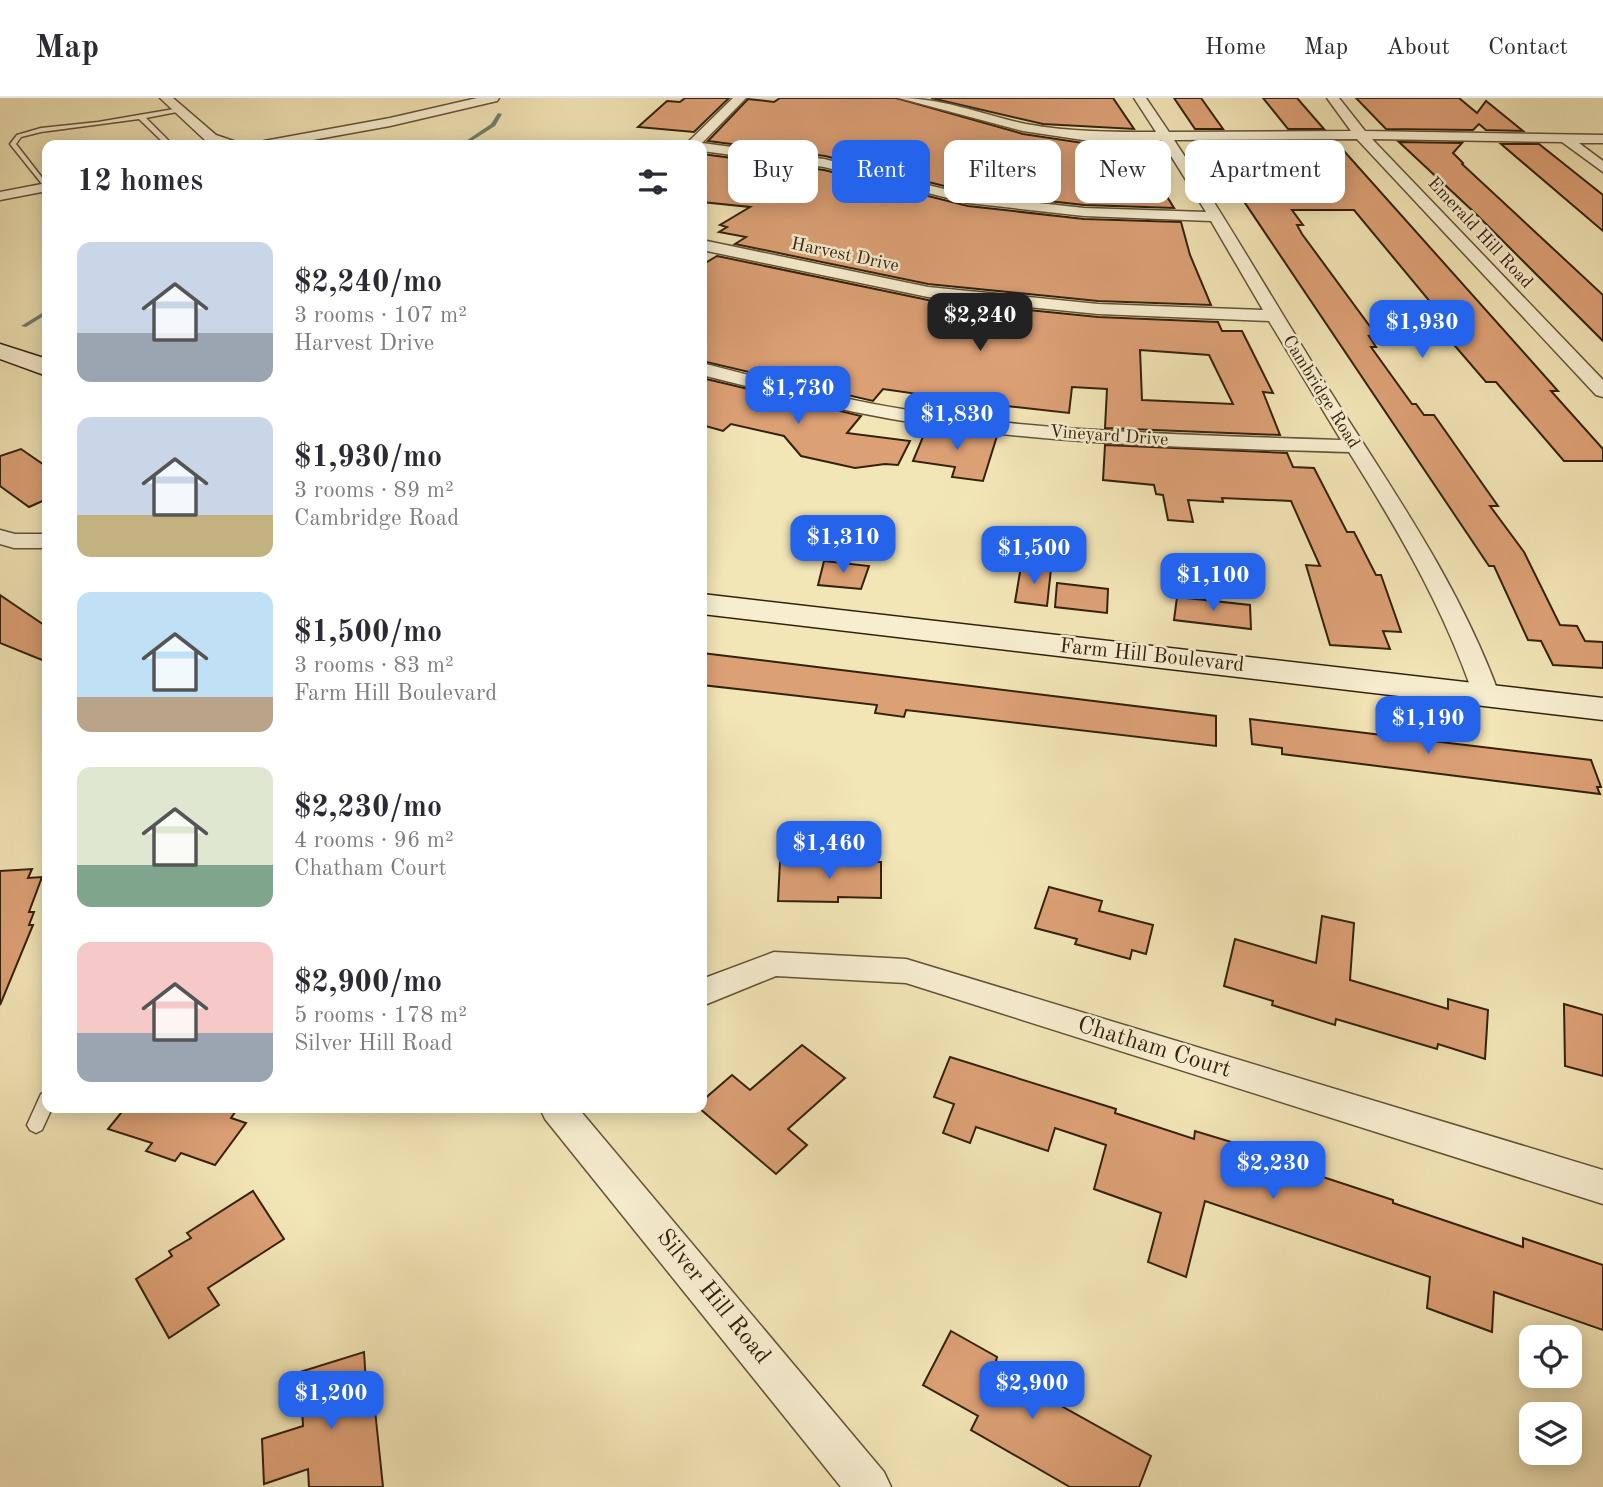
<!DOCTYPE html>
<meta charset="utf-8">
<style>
body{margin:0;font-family:"Old Standard TT",serif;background:#f7f7f7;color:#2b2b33;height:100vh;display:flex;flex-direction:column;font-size:26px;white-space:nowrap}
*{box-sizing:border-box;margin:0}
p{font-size:23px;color:#7c7c81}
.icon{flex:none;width:38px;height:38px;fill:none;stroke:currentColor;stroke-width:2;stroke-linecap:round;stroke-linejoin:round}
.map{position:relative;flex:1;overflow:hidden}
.panel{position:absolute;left:42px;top:42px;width:665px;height:973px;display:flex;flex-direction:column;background:#fff;border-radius:14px;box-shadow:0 4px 18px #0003}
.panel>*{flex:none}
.banner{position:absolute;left:728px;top:42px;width:665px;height:63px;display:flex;gap:14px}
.buttons{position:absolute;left:1519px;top:1227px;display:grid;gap:14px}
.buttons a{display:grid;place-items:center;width:63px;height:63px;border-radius:14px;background:#fff;box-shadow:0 4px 18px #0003;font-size:35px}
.price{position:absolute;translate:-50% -60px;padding:0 16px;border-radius:14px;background:#2563eb;color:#fff;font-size:23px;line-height:46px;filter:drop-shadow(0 2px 4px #0008)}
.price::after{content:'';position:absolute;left:50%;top:42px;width:21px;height:16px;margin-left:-10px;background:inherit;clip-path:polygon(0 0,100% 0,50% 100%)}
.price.current{background:#222;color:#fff}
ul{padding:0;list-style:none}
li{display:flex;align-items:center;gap:21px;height:175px;padding:0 35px}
li span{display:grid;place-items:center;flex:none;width:196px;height:140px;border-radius:14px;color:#555}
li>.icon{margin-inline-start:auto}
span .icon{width:84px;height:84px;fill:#fffc;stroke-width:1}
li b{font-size:30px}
h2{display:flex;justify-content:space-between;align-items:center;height:84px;padding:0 35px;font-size:30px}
.chip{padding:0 24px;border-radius:14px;background:#fff;box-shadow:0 4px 18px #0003;font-size:24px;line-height:63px}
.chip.current{background:#2563eb;color:#fff}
header{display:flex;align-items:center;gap:42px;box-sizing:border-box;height:98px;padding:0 35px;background:#fff;border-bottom:2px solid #e1e1e2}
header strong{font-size:33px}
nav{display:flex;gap:38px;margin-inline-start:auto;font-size:24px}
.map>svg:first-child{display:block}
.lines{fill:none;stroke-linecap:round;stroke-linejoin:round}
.stream{fill:#737f71;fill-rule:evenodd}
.building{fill:#dca075;stroke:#35210c;stroke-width:2;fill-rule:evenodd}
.lane-casing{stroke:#645236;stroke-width:3}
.street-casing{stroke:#645236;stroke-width:3}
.secondary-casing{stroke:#35210c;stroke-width:3}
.lane{fill:#f7eed0;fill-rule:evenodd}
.street{fill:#f7eed0;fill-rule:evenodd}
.secondary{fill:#f7eed0;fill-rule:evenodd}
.labels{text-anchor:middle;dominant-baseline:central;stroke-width:5;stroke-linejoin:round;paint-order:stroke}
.far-street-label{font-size:18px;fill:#35210c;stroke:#f7eed0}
.street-label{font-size:21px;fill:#35210c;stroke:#f7eed0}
.near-street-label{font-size:24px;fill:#35210c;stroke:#f7eed0}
</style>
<header>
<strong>Map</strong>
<nav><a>Home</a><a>Map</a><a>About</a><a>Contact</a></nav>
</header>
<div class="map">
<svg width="1603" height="1389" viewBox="0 0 1603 1389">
<rect width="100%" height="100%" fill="#f2e5b6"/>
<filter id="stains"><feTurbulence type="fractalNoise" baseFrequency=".00286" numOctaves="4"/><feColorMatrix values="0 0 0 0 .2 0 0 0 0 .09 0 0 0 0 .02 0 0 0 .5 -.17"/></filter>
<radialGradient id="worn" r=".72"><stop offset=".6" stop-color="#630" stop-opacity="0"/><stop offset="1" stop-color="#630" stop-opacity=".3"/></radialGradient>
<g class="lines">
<g class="stream">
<polygon points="498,15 502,16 495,28 465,47 460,47 491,26"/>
<polygon points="47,212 47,216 26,229 21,228"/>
</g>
</g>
<g class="building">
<polygon points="685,0 729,0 694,34 638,29 667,3 680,4"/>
<polygon points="780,0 896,0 1023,36 1083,45 1142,45 1143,60 1174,110 1084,107 968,94 825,58 708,43 748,1 774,4"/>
<polygon points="931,0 1113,0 1134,31 1043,26"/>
<polygon points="1174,0 1201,0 1223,31 1195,31"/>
<polygon points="1263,0 1297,0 1324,31 1288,31"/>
<polygon points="1356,0 1459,0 1477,15 1486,3 1523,33 1486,32 1479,26 1473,32 1386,31"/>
<polygon points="1204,44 1233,44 1251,68 1319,67 1299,44 1336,44 1558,293 1551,293 1603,351 1603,363 1564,363 1496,284 1486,284 1449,241 1461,241 1354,112 1292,112 1303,127 1297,127 1302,136 1377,238 1369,238 1376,249 1371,249 1412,306 1416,306 1424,317 1434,317 1498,408 1490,408 1524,454 1560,527 1577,528 1585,543 1603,544 1603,570 1553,567 1541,543 1528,542 1494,468 1489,468"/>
<polygon points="1399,44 1462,45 1453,55 1463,65 1462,66 1603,197 1603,243 1476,116"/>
<polygon points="1501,46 1539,46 1603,97 1603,133"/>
<polygon points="702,56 824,72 968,108 1084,121 1181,124 1190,157 1211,207 1098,203 928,186 735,146 746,139 719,134 727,129 720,127 750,109 702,104"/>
<path d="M717 158 928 202 1098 219 1218 224 1222 233H1242L1273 295 1263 294 1280 337 1105 330 1107 291 1072 289 1069 315 1006 308 1002 321 934 313 939 299 883 291 873 303 702 263V167ZM1140 252 1209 257 1233 306 1142 302Z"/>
<polygon points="702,280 861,318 847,335 910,343 898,367 885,366 855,370 801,358 784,338 731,326 723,333 702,327"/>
<polygon points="927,329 997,338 983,383 952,379 955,369 913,363"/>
<polygon points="1105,347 1287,355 1293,369 1314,370 1347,434 1354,434 1376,477 1381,477 1401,534 1383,533 1390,551 1330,547 1306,467 1320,468 1291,403 1222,400 1223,404 1188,402 1193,424 1168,422 1163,397 1156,396 1154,387 1103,382"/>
<polygon points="21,351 47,369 47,401 29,409 0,388 0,358"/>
<polygon points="824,463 869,468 861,491 818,487"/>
<polygon points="1021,468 1051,471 1047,508 1015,504"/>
<polygon points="1057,485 1108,491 1107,515 1055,509"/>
<polygon points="0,497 47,529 47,564 0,545"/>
<polygon points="1177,499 1250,507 1251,531 1174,522"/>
<polygon points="702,555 1216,618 1216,648 906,612 904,619 875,615 877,607 702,587"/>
<polygon points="1250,621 1591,662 1601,689 1597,689 1600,696 1282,656 1282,650 1252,646"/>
<polygon points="780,763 881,764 881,800 838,799 838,804 778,803"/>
<polygon points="32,771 28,780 42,779 29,814 34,814 29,827 33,827 0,907 0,773"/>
<polygon points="1049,789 1102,803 1099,813 1153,827 1146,856 1132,852 1130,861 1075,846 1077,841 1035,830"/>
<polygon points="1322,818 1354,825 1350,882 1448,911 1448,901 1488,912 1485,961 1438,946 1437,951 1336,921 1335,927 1272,907 1273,903 1224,888 1235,841 1316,865"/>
<polygon points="1564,906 1603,917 1603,978 1565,968"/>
<polygon points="802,947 845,980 788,1031 807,1047 776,1076 699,1010 702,1010 702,1003 732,977 750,992"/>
<polygon points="950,959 1116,1011 1115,1015 1194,1041 1195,1033 1251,1050 1250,1055 1393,1102 1393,1105 1523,1149 1523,1140 1603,1167 1603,1232 1494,1194 1492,1234 1427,1210 1430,1179 1205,1103 1186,1179 1148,1164 1161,1115 1094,1091 1106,1047 1055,1030 1048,1053 976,1029 970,1045 943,1035 954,1006 934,999"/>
<polygon points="125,1010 238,1010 231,1020 246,1025 215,1067 181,1055 175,1063 146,1053 152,1045 108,1031"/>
<polygon points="253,1093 284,1141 208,1190 219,1207 169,1240 136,1181 172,1158 169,1153 191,1140 187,1135"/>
<polygon points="951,1233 997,1259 996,1263 1025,1280 1022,1286 1151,1358 1139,1389 1070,1389 971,1332 978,1318 923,1287"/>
<polygon points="364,1254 366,1285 372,1283 383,1389 309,1389 308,1371 264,1386 262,1341 303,1328 300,1274"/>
</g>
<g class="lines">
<g class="lane-casing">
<g id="lane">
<polygon points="180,10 182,13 146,20 173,47 166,47 139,21 41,34 21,39 16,46 47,86 46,91 10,46 17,37 41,30 98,24"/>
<polygon points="47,994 47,1010 52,1010 42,1032 36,1035 30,1032 27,1027 41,996"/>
</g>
</g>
<g class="street-casing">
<g id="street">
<polygon points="160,0 173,0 216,37 245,47 223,47 206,43"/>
<polygon points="477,0 499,0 497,3 390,28 285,47 257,47 264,43 390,20"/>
<path d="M733 0H746L702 45 824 61 968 97 1084 110 1206 114 1161 42H1083L1023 33 899 0C944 0 983 17 1026 26 1070 34 1112 34 1156 34L1134 0H1146L1169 34 1351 33 1327 0H1339L1365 33 1603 37V45H1579L1603 63V74L1562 44 1372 41 1603 282V299L1596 297 1357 41 1174 42C1228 123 1275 206 1328 290 1391 390 1458 484 1499 596L1495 602 1486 604 1477 602 1473 596C1443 509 1398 432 1349 354 1202 350 1054 347 909 324 839 313 771 294 702 277V265C771 283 838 301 908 312 1051 335 1197 337 1341 342L1269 223 1098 216 928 199 702 152V142L928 189 1098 206 1263 212 1211 123 1084 118 968 105 824 69 702 53V47H685Z"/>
<polygon points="47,85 47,93 0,102 0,94"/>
<polygon points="0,432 15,436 47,436 47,450 14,450 0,446"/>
<polygon points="774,854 906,861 1603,1072 1603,1106 906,885 776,878 702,908 702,881"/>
<polygon points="540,1010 578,1010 884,1374 891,1389 841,1389 545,1021"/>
</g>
</g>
<g class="secondary-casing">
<g id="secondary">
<polygon points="0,246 47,261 47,278 0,261"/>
<polygon points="702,496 1603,600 1603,622 702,516"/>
</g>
</g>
<use href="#lane" class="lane"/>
<use href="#street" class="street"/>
<use href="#secondary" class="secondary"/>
</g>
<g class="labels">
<g class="far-street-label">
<text transform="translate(1480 135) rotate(47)">Emerald Hill Road</text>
<text transform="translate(845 157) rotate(12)">Harvest Drive</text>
<text transform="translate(1321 294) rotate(58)">Cambridge Road</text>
<text transform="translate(1109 338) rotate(4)">Vineyard Drive</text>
</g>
<g class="street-label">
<text transform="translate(1152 558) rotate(6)">Farm Hill Boulevard</text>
</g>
<g class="near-street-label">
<text transform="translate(1154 950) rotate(17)">Chatham Court</text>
<text transform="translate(713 1199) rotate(51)">Silver Hill Road</text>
</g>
</g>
<rect width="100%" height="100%" filter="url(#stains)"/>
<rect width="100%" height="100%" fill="url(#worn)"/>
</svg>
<div class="buttons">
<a><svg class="icon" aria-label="locate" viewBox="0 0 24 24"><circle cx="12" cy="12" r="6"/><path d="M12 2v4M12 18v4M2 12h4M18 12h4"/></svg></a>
<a><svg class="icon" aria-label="layers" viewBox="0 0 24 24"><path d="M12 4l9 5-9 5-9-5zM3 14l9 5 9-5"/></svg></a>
</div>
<b class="price current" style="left:980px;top:255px">$2,240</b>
<b class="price" style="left:1422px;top:262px">$1,930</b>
<b class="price" style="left:798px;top:328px">$1,730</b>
<b class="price" style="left:957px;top:354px">$1,830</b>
<b class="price" style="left:843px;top:477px">$1,310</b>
<b class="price" style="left:1034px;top:488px">$1,500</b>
<b class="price" style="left:1213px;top:515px">$1,100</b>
<b class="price" style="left:1428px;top:658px">$1,190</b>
<b class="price" style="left:829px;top:783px">$1,460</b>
<b class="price" style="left:1273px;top:1103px">$2,230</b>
<b class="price" style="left:1032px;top:1323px">$2,900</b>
<b class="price" style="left:331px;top:1333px">$1,200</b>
<div class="banner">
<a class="chip">Buy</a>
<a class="chip current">Rent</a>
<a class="chip">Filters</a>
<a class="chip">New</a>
<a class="chip">Apartment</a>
</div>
<section class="panel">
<h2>12 homes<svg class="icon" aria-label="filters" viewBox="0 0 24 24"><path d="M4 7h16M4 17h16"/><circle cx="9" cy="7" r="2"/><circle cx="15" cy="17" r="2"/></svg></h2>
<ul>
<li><span style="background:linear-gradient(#c9d6e8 65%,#9aa5b1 0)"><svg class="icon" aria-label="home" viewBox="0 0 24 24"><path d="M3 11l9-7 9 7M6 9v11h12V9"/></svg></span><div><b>$2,240/mo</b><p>3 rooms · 107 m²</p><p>Harvest Drive</p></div></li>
<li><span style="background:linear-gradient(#c9d6e8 70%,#c2b280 0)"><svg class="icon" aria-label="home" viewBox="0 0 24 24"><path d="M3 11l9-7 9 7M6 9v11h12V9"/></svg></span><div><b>$1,930/mo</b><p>3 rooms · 89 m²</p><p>Cambridge Road</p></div></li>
<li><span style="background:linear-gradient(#bfe0f5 75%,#b9a48a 0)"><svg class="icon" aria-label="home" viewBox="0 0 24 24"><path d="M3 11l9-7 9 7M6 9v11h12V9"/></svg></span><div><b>$1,500/mo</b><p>3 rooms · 83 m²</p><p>Farm Hill Boulevard</p></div></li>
<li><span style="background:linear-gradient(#dfe7d0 70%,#7fa58c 0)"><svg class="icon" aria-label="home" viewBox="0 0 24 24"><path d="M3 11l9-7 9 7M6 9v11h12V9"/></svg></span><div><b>$2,230/mo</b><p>4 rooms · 96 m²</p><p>Chatham Court</p></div></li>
<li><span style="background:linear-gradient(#f6c9c9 65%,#9aa5b1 0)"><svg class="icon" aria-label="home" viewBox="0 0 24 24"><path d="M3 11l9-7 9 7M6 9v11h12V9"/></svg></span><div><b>$2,900/mo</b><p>5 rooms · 178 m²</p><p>Silver Hill Road</p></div></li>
</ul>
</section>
</div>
